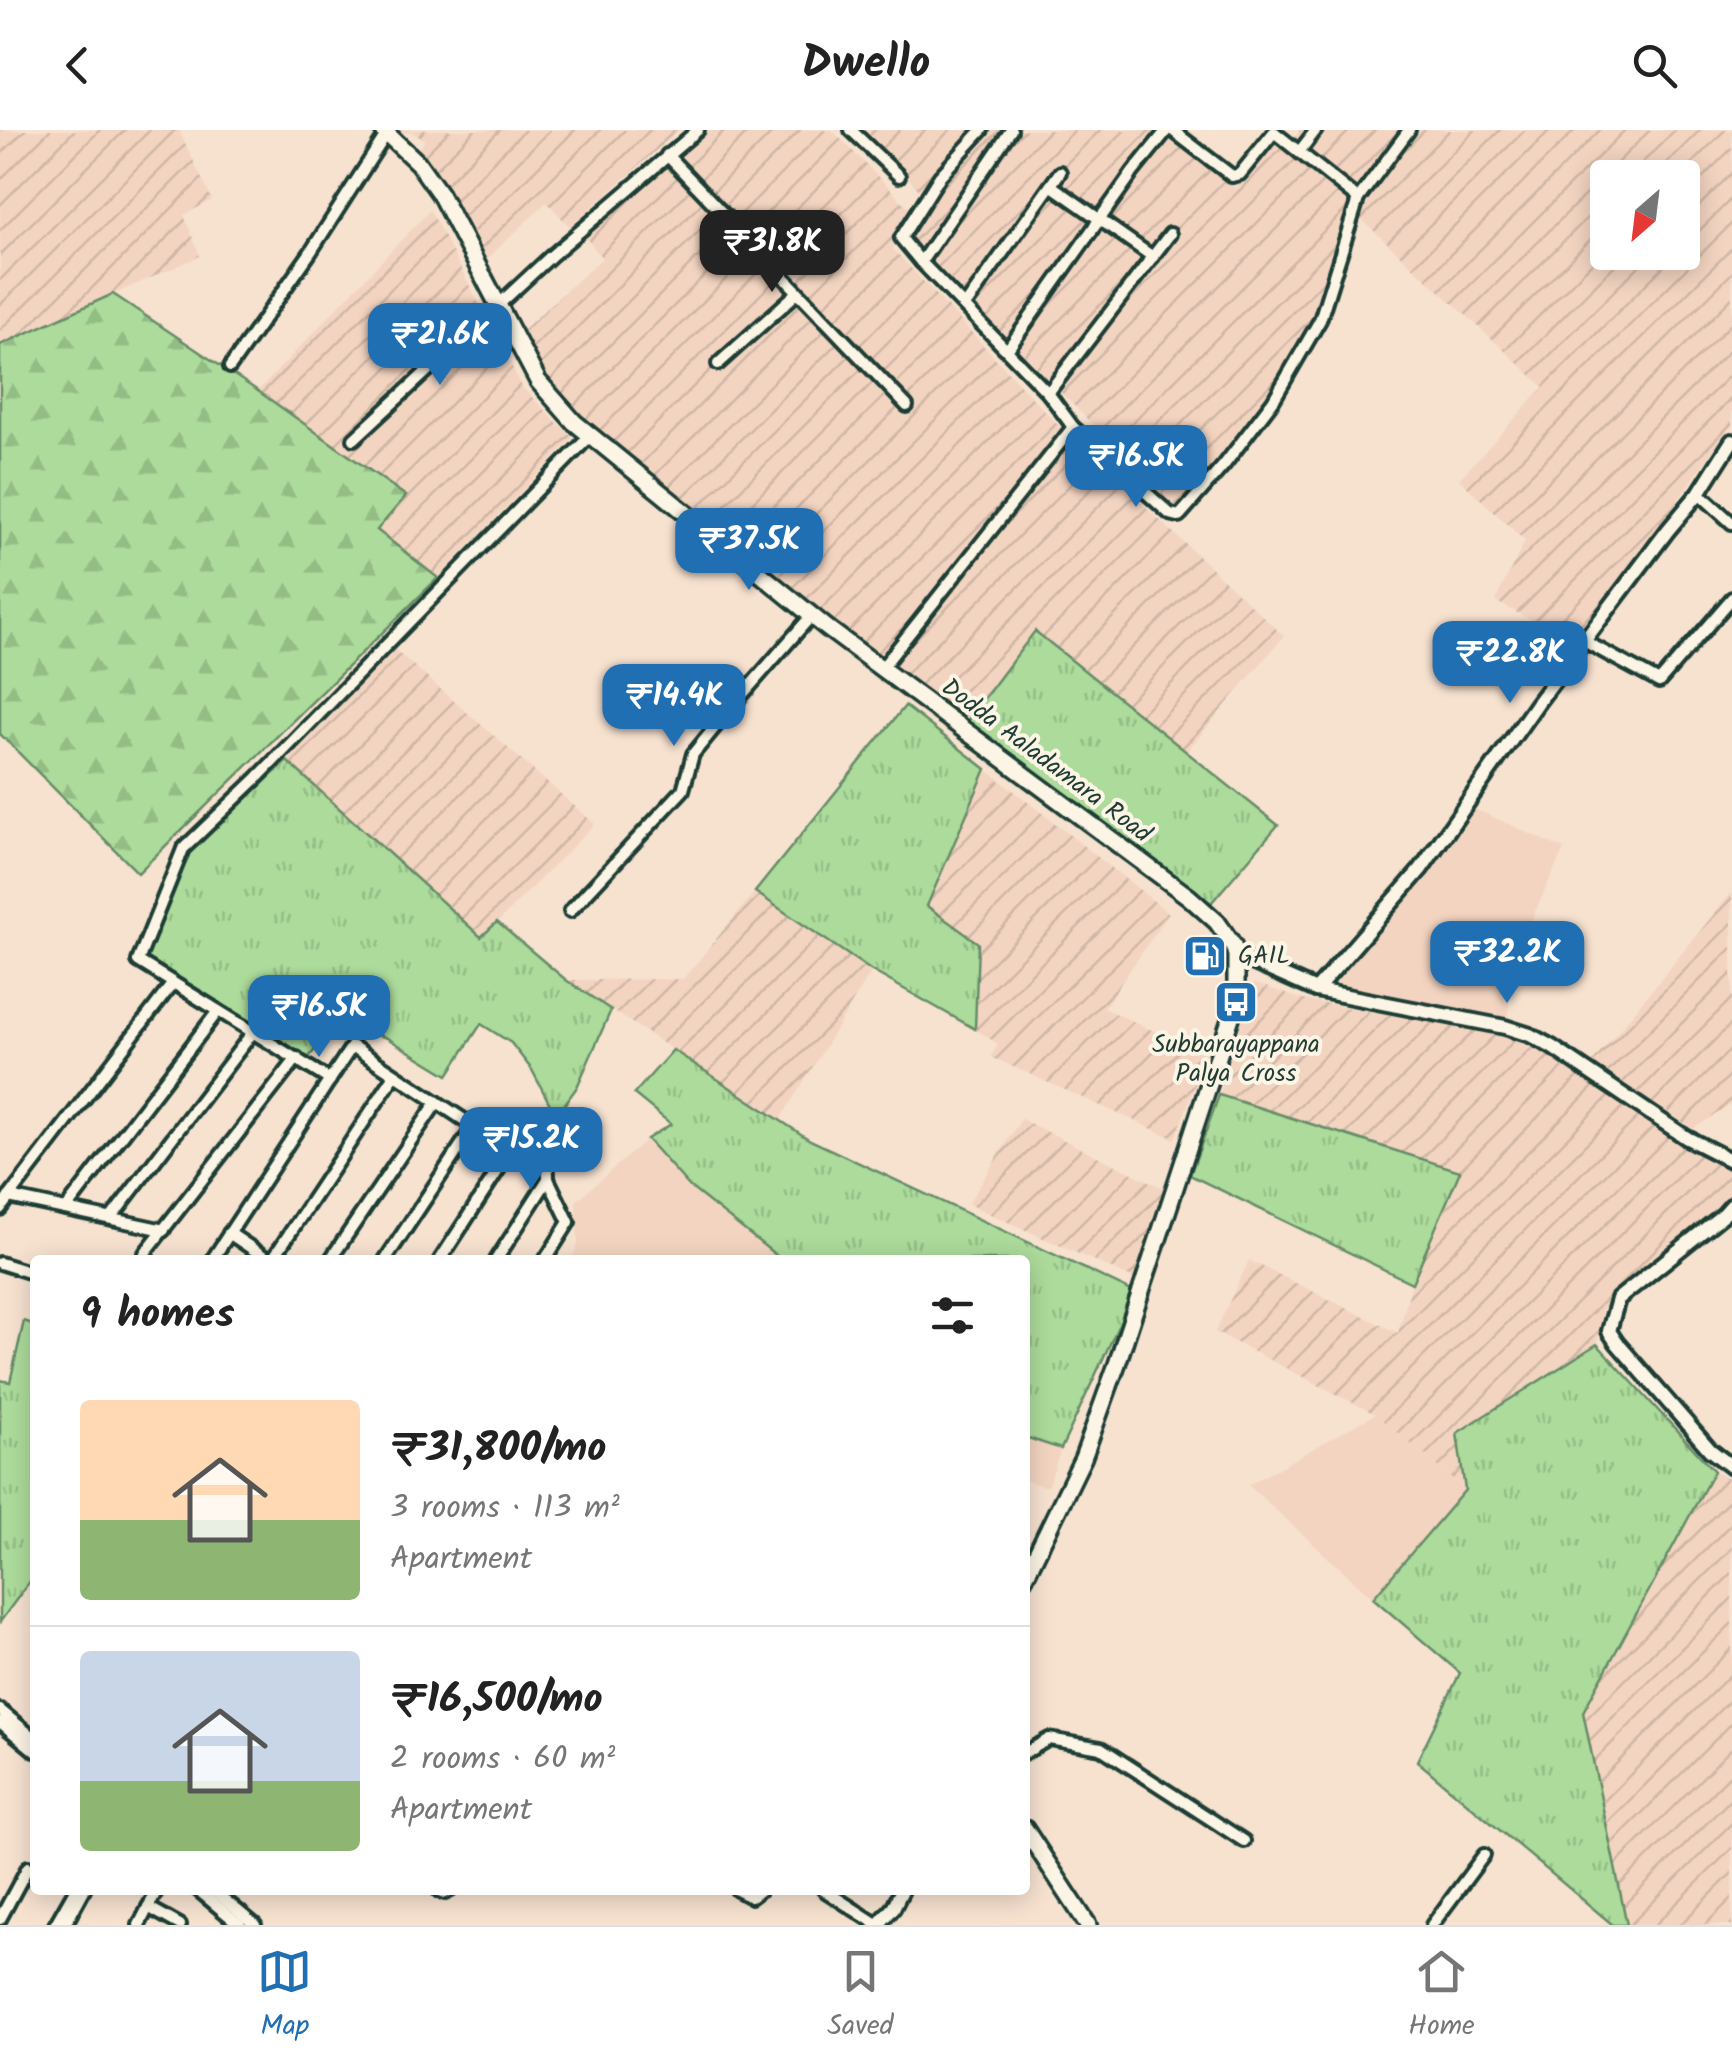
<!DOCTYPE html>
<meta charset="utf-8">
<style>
body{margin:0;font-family:Kalam,sans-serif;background:#f6f6f6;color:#222;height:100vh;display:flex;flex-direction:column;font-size:38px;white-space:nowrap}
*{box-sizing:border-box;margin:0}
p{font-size:32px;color:#767676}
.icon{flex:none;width:55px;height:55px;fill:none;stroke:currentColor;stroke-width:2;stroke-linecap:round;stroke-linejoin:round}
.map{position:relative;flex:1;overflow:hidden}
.panel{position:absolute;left:30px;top:1125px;width:1000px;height:640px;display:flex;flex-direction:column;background:#fff;border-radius:10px;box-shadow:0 5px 25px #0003}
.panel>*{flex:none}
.needle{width:65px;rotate:208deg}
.buttons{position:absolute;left:1590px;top:30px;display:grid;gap:20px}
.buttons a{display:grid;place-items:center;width:110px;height:110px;border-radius:10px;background:#fff;box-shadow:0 5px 25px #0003;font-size:50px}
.price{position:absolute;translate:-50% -85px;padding:0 22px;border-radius:20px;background:#1f6fb2;color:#fff;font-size:32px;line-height:65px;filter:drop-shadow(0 2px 5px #0008)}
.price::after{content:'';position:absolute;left:50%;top:60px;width:30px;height:22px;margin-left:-15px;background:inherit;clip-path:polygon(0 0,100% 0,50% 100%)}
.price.on{background:#222;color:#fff}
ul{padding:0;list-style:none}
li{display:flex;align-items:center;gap:30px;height:250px;padding:0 50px}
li+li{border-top:2px solid #e0e0e0}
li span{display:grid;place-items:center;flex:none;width:280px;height:200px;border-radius:10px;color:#555}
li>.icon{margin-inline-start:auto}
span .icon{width:120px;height:120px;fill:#fffc;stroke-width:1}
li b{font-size:42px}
h2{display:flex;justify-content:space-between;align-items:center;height:120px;padding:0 50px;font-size:42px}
header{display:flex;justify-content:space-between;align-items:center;height:130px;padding:0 50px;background:#fff;font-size:45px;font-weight:700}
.tab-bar{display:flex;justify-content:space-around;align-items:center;height:140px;border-top:2px solid #e0e0e0;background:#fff;font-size:28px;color:#767676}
.tab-bar a{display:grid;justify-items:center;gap:5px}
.tab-bar .on{color:#1f6fb2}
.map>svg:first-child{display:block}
.built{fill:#f3d4c1}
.industrial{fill:url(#industrial-furrows);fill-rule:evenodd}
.grass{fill:url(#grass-tufts);stroke:#668c68;stroke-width:2.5}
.forest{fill:url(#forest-firs);stroke:#668c68;stroke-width:2.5}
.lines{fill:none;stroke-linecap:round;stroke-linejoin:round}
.minor-casing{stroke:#1f3d34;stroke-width:18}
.tertiary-casing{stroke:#1f3d34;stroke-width:20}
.secondary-casing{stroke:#1f3d34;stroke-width:22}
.minor{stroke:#fcf5e5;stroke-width:10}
.tertiary{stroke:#fcf5e5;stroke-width:12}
.secondary{stroke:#fcf5e5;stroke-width:15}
.labels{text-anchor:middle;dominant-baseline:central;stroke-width:8;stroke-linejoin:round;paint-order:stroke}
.street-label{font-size:25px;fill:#1f3d34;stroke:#fcf5e5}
.poi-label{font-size:25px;fill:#1f3d34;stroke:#fcf5e5;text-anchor:start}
</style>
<header><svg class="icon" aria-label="back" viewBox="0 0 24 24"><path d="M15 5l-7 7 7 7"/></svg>Dwello<svg class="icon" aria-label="search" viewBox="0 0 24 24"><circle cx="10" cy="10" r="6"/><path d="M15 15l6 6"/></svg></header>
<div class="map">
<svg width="1732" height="1795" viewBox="0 0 1732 1795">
<defs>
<pattern id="industrial-furrows" width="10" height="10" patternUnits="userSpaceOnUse" patternTransform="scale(2.5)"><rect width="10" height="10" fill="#f3d4c1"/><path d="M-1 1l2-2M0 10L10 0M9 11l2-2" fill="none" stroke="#d0b7a6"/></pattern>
<pattern id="grass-tufts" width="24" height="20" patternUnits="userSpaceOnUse" patternTransform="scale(2.5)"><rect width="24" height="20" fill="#acdb9b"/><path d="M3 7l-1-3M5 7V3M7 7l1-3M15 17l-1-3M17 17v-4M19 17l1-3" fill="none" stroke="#94bd86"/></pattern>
<pattern id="forest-firs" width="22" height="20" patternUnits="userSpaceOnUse" patternTransform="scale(2.5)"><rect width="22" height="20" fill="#acdb9b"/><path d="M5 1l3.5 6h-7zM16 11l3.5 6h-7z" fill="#94bd86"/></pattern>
</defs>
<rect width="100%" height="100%" fill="#f7e2d0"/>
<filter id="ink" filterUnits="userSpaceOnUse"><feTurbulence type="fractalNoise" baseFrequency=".01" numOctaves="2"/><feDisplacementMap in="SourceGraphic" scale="20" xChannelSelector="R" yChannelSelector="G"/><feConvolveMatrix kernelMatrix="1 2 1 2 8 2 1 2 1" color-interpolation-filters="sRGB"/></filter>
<g filter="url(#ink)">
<g class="built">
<polygon points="1475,679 1564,719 1515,825 1507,891 1331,860"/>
<polygon points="647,1009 690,1057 782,1130 572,1130 578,1114 576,1071"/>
<polygon points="1375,1284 1465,1359 1373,1468 1248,1355"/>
<polygon points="1025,1307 1061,1319 1048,1357 1025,1350"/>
</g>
<g class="industrial">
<polygon points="0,0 179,0 212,70 184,85 200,126 0,215"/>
<polygon points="395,0 679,0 570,97 547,72 484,132 417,22 425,10 412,2 399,3"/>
<polygon points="709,0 832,0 909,78 893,119 1057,294 1284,506 1187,621 1035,501 964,595 841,500 575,283 536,239 524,199 602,128 584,105"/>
<path d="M866 0H1156L1236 58 1269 10 1287 22 1300 0H1732V295L1575 514 1495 471 1525 411 1459 349 1544 257 1359 87 1298 223 1177 381 908 106 925 67ZM1608 48H1682V122H1608Z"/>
<polygon points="430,80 523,258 573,308 438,448 377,400 405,366 258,261"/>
<polygon points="392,517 595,694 482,808 287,631"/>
<polygon points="986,639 1169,783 1104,878 1206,925 1175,1009 991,927 998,914 975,899 978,813 927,776"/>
<polygon points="755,762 872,841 780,990 566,850 683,849"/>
<polygon points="1732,762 1732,974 1693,999 1592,933"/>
<polygon points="1254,853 1304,870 1498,904 1538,920 1725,1036 1732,1049 1732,1066 1729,1071 1603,1179 1597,1214 1457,1303 1465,1359 1375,1284 1215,1202 1249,1130 1398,1203 1412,1153 1460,1042 1219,965"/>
<polygon points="1021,989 1165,1059 1134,1149 968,1074"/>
<polygon points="1714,1341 1732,1350 1732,1795 1627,1795 1583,1582"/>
</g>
<g class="grass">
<polygon points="1035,501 1278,695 1211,773 964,595"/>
<polygon points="905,576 986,639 927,776 978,813 975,899 872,841 755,762"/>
<polygon points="287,631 481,807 497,792 566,850 611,880 577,957 556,986 532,940 511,913 481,894 448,945 387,908 339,891 308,928 145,827 188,723"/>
<polygon points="673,920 810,1010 1134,1162 1061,1319 1025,1307 1025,1130 782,1130 690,1057 647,1009 671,994 634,964"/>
<polygon points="1219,965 1460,1041 1412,1153 1190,1045"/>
<polygon points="24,1191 35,1195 35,1444 0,1492 0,1250 10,1252"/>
<polygon points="1597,1214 1714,1341 1583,1582 1627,1795 1613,1795 1417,1631 1460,1543 1373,1468 1465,1360 1457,1303"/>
</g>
<polygon class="forest" points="113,164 258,261 406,366 377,400 438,448 138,743 0,604 0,215"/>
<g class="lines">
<g class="minor-casing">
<g id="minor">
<polyline points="851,0 899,46"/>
<polyline points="982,0 940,46 901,108 921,132 1048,263 1073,297 1170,384 1179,386 1181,384 1224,335 1273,271 1320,190 1358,69 1409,0"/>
<polyline points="1172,0 1232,46 1240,44 1274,2 1358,69"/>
<polyline points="1299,22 1316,0"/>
<polyline points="667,25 907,276"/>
<polyline points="1052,56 1153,127"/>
<polyline points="921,132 1011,0"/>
<polyline points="965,176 1060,42"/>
<polyline points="1008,219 1133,42 1167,0"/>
<polyline points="718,234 797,163"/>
<polyline points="230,237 310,123 387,3"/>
<polyline points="1048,263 1170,104"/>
<polyline points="354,309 551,126 698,0"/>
<polyline points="1699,363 1732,393"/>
<polyline points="1584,511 1659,552 1732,468"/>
<polyline points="881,539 1073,297"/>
<polyline points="570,781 683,660 693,624 729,580 812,485"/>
<polyline points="330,950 138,831 183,719 257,648 590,306"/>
<polyline points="9,1067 164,1100"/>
<polyline points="0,1079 173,853"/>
<polyline points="66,1079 218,881"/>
<polyline points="111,1088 253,902"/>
<polyline points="229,1103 269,1130"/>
<polyline points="145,1123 297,928"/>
<polyline points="212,1130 352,916 490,1007"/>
<polyline points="272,1130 395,945"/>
<polyline points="330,1130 437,972"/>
<polyline points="385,1130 474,996"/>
<polyline points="440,1130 532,988 547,1010 548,1049 569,1092 545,1130"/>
<polyline points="496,1130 548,1049"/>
<polyline points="0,1133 35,1144"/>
<polyline points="0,1580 35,1609"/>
<polyline points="0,1592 35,1621"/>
<polyline points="1025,1623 1049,1609 1101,1618 1244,1711"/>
<polyline points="198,1760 240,1795"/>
<polyline points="213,1760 255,1795"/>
<polyline points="438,1760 445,1763 451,1760"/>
<polyline points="737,1760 751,1767 760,1760"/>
<polyline points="824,1760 878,1795"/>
<polyline points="148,1777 180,1795"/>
<polyline points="0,1789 28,1737"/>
<polyline points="55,1795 75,1760"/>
<polyline points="65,1795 84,1760"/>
<polyline points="139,1795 157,1760"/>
<polyline points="1432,1795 1484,1725"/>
</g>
</g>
<g class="tertiary-casing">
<g id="tertiary">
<polyline points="1236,825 1316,860 1505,897 1530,905 1552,917 1687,1008 1732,1031"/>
<polyline points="1316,860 1421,739 1538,572 1668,400 1699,363 1732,311"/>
<polyline points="1732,1075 1724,1084 1618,1169 1609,1201 1617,1213 1710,1320 1732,1337"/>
<polyline points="878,1795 893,1778 902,1760"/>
</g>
</g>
<g class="secondary-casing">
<g id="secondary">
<polyline points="383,0 418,33 440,64 538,251 574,292 827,498 1189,767 1217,792 1233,815 1236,825 1236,872 1117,1234 1083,1328 1025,1447"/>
<polyline points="1025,1699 1088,1795"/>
</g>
</g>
<use href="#minor" class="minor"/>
<use href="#tertiary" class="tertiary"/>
<use href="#secondary" class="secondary"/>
</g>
</g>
<defs>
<g id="fuel-square" transform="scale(2.25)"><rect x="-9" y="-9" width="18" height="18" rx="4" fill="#1f6fb2" stroke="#fcf5e5"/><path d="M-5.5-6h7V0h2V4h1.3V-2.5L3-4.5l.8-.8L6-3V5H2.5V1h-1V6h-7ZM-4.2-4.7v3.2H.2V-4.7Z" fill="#fff"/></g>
<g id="bus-square" transform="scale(2.25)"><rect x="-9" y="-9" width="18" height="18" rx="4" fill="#1f6fb2" stroke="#fcf5e5"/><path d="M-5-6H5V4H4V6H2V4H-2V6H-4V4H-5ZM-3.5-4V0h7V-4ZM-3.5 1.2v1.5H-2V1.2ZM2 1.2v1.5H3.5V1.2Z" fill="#fff"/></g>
</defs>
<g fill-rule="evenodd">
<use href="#fuel-square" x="1205" y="826"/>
<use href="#bus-square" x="1236" y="872"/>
</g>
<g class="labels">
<g class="street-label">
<text transform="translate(1046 631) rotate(37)">Dodda Aaladamara Road</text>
</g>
<g class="poi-label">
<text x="1238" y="826">GAIL</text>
<text x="1236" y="915" text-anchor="middle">Subbarayappana<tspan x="1236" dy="29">Palya Cross</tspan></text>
</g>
</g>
</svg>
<div class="buttons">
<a><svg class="needle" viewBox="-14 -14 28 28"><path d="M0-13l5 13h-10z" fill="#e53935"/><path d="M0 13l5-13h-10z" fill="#767676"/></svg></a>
</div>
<b class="price on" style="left:772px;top:165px">₹31.8K</b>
<b class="price" style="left:440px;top:258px">₹21.6K</b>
<b class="price" style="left:1136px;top:380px">₹16.5K</b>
<b class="price" style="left:749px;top:463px">₹37.5K</b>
<b class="price" style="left:1510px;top:576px">₹22.8K</b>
<b class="price" style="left:674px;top:619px">₹14.4K</b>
<b class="price" style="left:1507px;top:876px">₹32.2K</b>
<b class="price" style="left:319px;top:930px">₹16.5K</b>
<b class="price" style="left:531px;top:1062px">₹15.2K</b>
<section class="panel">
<h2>9 homes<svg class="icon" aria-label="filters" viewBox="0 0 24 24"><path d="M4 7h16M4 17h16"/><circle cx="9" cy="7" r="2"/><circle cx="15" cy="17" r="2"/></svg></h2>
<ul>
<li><span style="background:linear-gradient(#ffd9b3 60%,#8fb573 0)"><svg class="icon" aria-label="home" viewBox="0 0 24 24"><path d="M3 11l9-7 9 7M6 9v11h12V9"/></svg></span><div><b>₹31,800/mo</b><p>3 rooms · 113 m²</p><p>Apartment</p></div></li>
<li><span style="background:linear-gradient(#c9d6e8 65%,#8fb573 0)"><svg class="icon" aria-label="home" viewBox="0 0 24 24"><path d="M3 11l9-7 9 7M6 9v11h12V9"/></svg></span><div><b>₹16,500/mo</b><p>2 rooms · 60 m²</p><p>Apartment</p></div></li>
</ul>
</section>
</div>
<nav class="tab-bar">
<a class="on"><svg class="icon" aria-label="map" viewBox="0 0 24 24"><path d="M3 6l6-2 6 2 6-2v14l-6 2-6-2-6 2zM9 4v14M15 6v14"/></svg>Map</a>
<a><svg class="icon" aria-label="saved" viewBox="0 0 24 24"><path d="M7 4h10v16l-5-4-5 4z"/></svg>Saved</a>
<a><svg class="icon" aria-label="home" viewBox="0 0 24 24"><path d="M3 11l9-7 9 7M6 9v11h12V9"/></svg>Home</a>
</nav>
